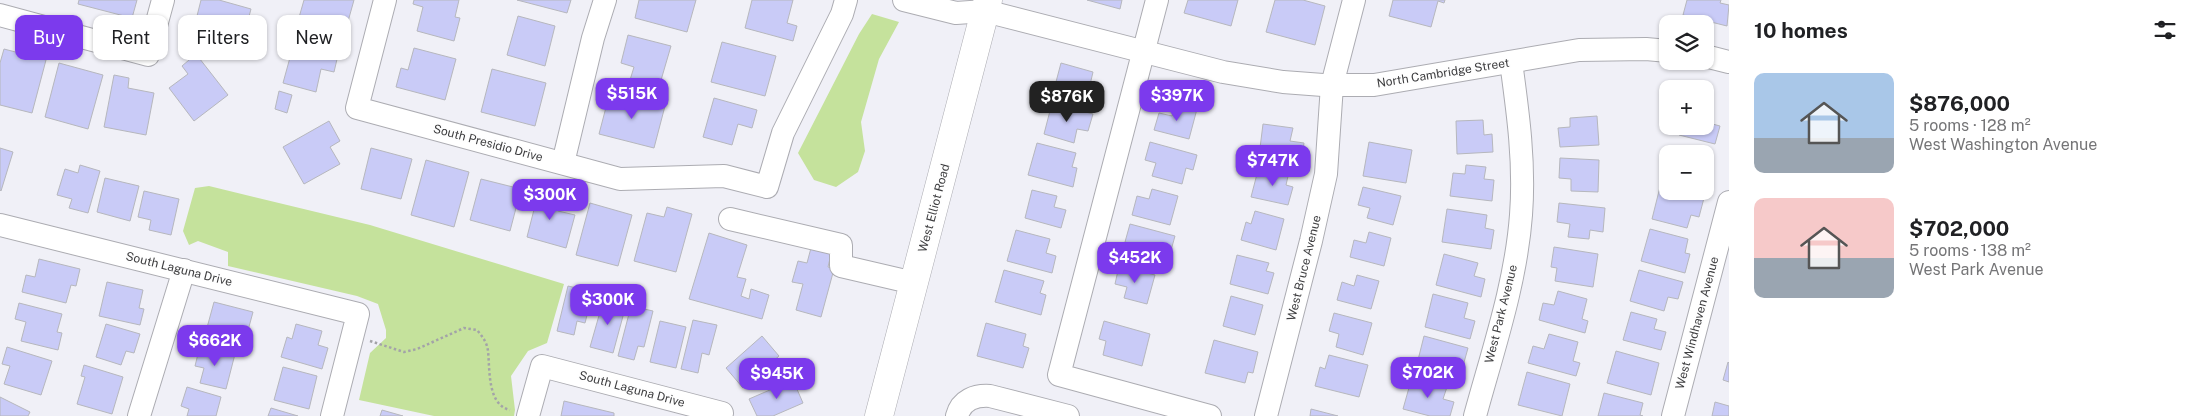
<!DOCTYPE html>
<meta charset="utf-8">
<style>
body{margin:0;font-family:"Public Sans",sans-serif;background:#f6f6f6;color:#202124;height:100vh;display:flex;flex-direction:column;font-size:19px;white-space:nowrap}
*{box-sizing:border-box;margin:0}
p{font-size:16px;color:#757577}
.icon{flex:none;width:28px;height:28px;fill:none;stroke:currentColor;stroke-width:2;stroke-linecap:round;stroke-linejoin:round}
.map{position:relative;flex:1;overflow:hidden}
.details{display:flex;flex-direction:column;background:#fff;width:475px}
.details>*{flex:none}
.hud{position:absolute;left:15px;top:15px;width:475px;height:45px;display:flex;gap:10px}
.fabs{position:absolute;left:1659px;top:15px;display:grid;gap:10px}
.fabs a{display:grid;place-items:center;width:55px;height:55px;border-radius:10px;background:#fff;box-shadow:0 1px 4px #0004;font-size:25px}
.price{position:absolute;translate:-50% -42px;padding:0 11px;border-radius:10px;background:#7c3aed;color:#fff;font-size:16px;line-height:32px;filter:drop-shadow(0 1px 2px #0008)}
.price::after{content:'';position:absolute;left:50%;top:30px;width:15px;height:11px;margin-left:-8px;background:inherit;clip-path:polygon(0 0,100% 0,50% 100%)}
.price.selected{background:#222;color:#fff}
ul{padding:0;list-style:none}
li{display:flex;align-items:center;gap:15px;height:125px;padding:0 25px}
li span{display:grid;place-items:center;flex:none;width:140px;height:100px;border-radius:10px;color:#555}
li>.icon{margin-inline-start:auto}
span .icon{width:60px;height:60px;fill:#fffc;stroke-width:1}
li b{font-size:21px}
h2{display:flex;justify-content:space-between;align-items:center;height:60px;padding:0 25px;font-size:21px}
.tag{padding:0 18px;border-radius:10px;background:#fff;box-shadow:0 1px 4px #0004;font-size:18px;line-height:45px}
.tag.selected{background:#7c3aed;color:#fff}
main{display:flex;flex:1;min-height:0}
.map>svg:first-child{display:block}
.green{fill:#c5e29c}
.building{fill:#c9cbf7;stroke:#b6b7bd}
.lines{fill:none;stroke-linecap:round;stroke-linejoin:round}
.minor-casing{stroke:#acacb2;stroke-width:24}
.major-casing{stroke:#acacb2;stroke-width:29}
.path{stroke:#a3a3a8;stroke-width:2.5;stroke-dasharray:2.5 2.5;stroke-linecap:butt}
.minor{stroke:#fff;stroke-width:22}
.major{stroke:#fff;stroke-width:28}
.labels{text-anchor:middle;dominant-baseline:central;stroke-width:4;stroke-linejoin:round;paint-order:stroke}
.street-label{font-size:12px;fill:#3d3d3f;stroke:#fefefe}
</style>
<main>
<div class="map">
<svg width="1729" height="416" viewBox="0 0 1729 416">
<rect width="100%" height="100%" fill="#f0f0f7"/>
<g class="green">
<polygon points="872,14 899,22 879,59 861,122 865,151 858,172 836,187 814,180 798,153 859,34"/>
<polygon points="209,186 370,225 564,284 547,343 528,351 511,376 515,410 514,416 434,416 359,400 370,353 386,338 386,330 378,304 357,296 228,266 228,252 198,241 189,245 183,231 195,188"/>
</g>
<g class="building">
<polygon points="79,0 137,0 132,18 78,4"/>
<polygon points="201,0 219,0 251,9 240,50 205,40 209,27 195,24"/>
<polygon points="304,0 354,0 347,25 336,22 332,38 296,28"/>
<polygon points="414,0 459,0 455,17 460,18 454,41 417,31 423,7 413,4"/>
<polygon points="517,0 571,0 567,13"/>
<polygon points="639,0 696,0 687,32 635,18"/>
<polygon points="752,0 793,0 787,23 797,26 793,41 745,28"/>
<polygon points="1087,0 1122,0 1120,9"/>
<polygon points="1188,0 1238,0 1231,26 1184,13"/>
<polygon points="1275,0 1303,0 1325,6 1315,45 1266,32"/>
<polygon points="1393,0 1445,0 1444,3 1438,1 1431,27 1389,16"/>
<polygon points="1687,0 1721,0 1720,3 1729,5 1727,26 1683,15"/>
<polygon points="518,16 555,26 545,66 507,55"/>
<polygon points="628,35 671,46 659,87 630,80 634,67 621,63"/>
<polygon points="722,42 776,56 765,96 711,82"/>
<polygon points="294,43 338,55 334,72 321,69 316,92 283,83"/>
<polygon points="414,48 456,59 445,100 396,87 401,68 408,70"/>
<polygon points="4,49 46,60 32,113 0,105 0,63"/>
<polygon points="196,54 228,95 194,121 169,88 188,74 182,66"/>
<polygon points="59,63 103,75 88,129 45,117"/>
<polygon points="1061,63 1093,72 1089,89 1099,92 1095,108 1052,97"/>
<polygon points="492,69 546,83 535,126 481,112"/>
<polygon points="114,75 129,78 128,88 154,93 146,135 104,127"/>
<polygon points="279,91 292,95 287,113 275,109"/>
<polygon points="610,92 665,106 654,148 599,134"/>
<polygon points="714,98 757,110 752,128 738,124 732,145 703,137"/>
<polygon points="1052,103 1093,114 1088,131 1077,129 1074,143 1044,134"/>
<polygon points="1175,104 1197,109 1189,139 1154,130 1159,113 1172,116"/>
<polygon points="1705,110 1712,112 1709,123 1720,126 1715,144 1679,135 1681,126 1705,126"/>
<polygon points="1597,116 1599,145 1560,147 1558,128 1570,127 1570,118"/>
<polygon points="1483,120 1484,135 1492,134 1493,152 1457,154 1456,121"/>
<polygon points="329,121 340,141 330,147 340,164 304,184 283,147"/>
<polygon points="1263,124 1293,128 1290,141 1304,143 1301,162 1259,156"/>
<polygon points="1150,142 1197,155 1193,170 1186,168 1182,184 1152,176 1156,163 1145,160"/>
<polygon points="1369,142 1412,150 1406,183 1363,176"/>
<polygon points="1037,143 1076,153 1072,167 1077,168 1073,187 1028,175"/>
<polygon points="1676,147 1701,154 1675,154"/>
<polygon points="0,148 13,152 1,191 0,190"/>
<polygon points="371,148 412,159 401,199 361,189"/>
<polygon points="1705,155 1712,157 1707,174 1705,173"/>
<polygon points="1560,158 1599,160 1598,192 1571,191 1571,179 1559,178"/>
<polygon points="426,160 469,172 454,227 411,215"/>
<polygon points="80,165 100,171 88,213 69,208 72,199 57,195 65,169 78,173"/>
<polygon points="1466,165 1486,167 1484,179 1494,180 1492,201 1450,196 1453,173 1465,174"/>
<polygon points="1268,167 1289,172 1286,185 1293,187 1288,205 1251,197 1257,174 1267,176"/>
<polygon points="105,178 139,186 130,221 97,212"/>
<polygon points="481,179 521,189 510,231 470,220"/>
<polygon points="1363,187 1401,196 1393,225 1367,218 1370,208 1358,205"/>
<polygon points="1660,187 1668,189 1668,191 1676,191 1704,198 1699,217 1691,215 1687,228 1652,219"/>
<polygon points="1152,189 1178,196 1170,225 1132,215 1137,196 1149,199"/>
<polygon points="539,190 562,197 558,211 575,215 566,248 527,237"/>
<polygon points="1032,190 1057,196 1054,207 1066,210 1061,228 1025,218"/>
<polygon points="144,191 179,199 171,235 149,230 151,220 138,217"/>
<polygon points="590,203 632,215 618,266 576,255"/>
<polygon points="1559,203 1605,208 1603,232 1590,230 1589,239 1568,237 1570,224 1557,222"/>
<polygon points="667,207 692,214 676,272 634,261 647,213 664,217"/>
<polygon points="1447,209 1487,215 1485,228 1494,230 1491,249 1442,242"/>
<polygon points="1255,211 1284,219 1276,250 1241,240 1246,222 1251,224"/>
<polygon points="1130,224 1175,236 1166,268 1133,259 1136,245 1125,242"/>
<polygon points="1650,229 1688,239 1685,253 1690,254 1685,273 1641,261"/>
<polygon points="1016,230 1050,239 1046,253 1056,256 1052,273 1007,261"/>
<polygon points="1369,232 1391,238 1384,266 1350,257 1354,240 1366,243"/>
<polygon points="709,233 747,245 737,277 746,279 741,296 749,299 751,289 769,295 762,319 689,299"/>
<polygon points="1554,247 1598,254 1593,287 1555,281 1557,268 1551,267"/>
<polygon points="811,248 831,254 828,267 834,269 821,317 796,310 803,284 792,282 798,261 807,263"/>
<polygon points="1444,254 1478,263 1474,276 1485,279 1481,297 1436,285"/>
<polygon points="1237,255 1269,263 1266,271 1274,273 1268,294 1230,284"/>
<polygon points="39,259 80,269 76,286 71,285 66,303 22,292 26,275 35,277"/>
<polygon points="1119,266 1155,275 1147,304 1124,298 1127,287 1115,284"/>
<polygon points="1004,270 1044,281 1040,293 1046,295 1041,315 995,302"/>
<polygon points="1639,270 1683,282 1678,299 1668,297 1664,311 1630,301"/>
<polygon points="1357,275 1379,281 1371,309 1337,300 1342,282 1354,286"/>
<polygon points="107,282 143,290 139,308 144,309 140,325 99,316"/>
<polygon points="568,286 593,292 585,323 577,321 574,335 557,331"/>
<polygon points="1558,291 1587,299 1582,319 1588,321 1585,333 1539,320 1543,303 1554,305"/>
<polygon points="1433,294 1468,303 1464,318 1475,321 1470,339 1425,327"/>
<polygon points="1231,296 1263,305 1255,335 1223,326"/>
<polygon points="604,298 626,305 613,353 590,347"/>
<polygon points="214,302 253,312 244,345 205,335"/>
<polygon points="19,303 62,314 57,332 62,333 58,350 21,341 26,322 15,319"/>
<polygon points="631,306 653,311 644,347 638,346 634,360 618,356"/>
<polygon points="1631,312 1657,319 1654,329 1666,332 1661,350 1623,340"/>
<polygon points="1334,313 1372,323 1363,355 1336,347 1339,334 1329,331"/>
<polygon points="693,320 717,325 709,355 702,353 698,373 681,369"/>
<polygon points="660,321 686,327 676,368 650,362"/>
<polygon points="1104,321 1150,334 1142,366 1103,355 1106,341 1099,339"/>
<polygon points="986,323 1026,334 1023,346 1029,348 1023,368 977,356"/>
<polygon points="106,324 140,334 134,353 126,351 121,365 96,357"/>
<polygon points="296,324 322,331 318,345 328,348 322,369 281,357 287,337 292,339"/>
<polygon points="1549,334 1578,342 1573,361 1580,363 1576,376 1528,363 1533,346 1544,349"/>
<polygon points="762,336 779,356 743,388 726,368"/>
<polygon points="1424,336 1468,348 1463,366 1452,363 1449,376 1416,368"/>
<polygon points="1214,340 1258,352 1253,373 1248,372 1245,383 1205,373"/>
<polygon points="200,346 235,354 226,389 200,383 204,368 195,366"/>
<polygon points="7,347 52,361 41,395 4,384 10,366 2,364"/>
<polygon points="1616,351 1659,363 1651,395 1607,383"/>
<polygon points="1329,355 1368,365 1359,397 1315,386 1320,367 1325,369"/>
<polygon points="1728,362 1729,363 1729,382 1723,380"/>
<polygon points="84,365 123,377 112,414 77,404 85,377 81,376"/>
<polygon points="283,367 317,376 309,409 274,400"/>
<polygon points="1527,372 1570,384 1562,416 1518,405"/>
<polygon points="1412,377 1447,387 1443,399 1454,402 1450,416 1430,416 1403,409"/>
<polygon points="793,380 803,403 773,416 757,416 749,399"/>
<polygon points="187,387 221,397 216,416 187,416 189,409 181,406"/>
<polygon points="1604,393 1643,403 1640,415 1643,416 1598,416"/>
<polygon points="0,397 30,412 28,416 0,416"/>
<polygon points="564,401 614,413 614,416 561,416"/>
<polygon points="1715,402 1729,406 1729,416 1712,416"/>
<polygon points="271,408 298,416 268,416"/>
<polygon points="1311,409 1338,416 1310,416"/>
<polygon points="382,410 403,416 380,416"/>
</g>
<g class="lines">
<g class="minor-casing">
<g id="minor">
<polyline points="385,0 357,108 620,179 724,176 767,187 783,133 842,14 846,0"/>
<polyline points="904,0 956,13 985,11 1223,72 1283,82 1323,85 1374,85 1579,50 1646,49 1668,51"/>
<polyline points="1157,0 1059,375 1210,416"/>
<polyline points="0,15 148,55 163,0"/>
<polyline points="1705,56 1729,62"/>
<polyline points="563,163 593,38 605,0"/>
<polyline points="730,219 841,245 841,266 914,283"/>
<polyline points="0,225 358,314 332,416"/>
<polyline points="139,416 184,270"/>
<polyline points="528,416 542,366 722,413 721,416"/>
<path d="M957 416C961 400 975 395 990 396L1068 416"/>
<polyline points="1266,416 1311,241 1326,174 1332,85 1354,0"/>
<path d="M1475 416C1493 350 1516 283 1521 215 1525 163 1518 113 1511 62"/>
<polyline points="1673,416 1729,202"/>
</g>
</g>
<g class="major-casing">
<polyline id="major" points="879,416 988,0"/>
</g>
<path class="path" d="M370 341 404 352 417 349 464 328 477 330C482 336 487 342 488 351 490 369 487 405 510 410"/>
<use href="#minor" class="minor"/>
<use href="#major" class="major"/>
</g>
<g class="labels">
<g class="street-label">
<text transform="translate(1443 73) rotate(-9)">North Cambridge Street</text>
<text transform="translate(488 143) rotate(15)">South Presidio Drive</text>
<text transform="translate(934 208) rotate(-75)">West Elliot Road</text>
<text transform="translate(1304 268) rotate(-76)">West Bruce Avenue</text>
<text transform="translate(179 269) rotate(14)">South Laguna Drive</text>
<text transform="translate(1501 314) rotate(-76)">West Park Avenue</text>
<text transform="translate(1697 323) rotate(-75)">West Windhaven Avenue</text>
<text transform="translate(632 389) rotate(15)">South Laguna Drive</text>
</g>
</g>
</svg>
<div class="fabs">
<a><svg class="icon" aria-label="layers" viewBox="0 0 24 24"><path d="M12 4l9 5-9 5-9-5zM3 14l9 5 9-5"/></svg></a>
<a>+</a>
<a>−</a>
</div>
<b class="price" style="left:632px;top:120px">$515K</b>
<b class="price" style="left:1177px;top:122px">$397K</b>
<b class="price selected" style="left:1067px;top:123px">$876K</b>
<b class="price" style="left:1273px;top:187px">$747K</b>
<b class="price" style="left:550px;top:221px">$300K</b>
<b class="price" style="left:1135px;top:284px">$452K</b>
<b class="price" style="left:608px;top:326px">$300K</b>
<b class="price" style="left:215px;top:367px">$662K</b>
<b class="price" style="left:1428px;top:399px">$702K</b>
<b class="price" style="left:777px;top:400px">$945K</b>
<div class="hud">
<a class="tag selected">Buy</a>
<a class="tag">Rent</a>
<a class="tag">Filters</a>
<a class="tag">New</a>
</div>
</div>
<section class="details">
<h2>10 homes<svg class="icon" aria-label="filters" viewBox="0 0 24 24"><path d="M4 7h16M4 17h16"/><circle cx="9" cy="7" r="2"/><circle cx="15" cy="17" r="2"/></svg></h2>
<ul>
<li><span style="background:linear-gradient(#a9c7e8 65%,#9aa5b1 0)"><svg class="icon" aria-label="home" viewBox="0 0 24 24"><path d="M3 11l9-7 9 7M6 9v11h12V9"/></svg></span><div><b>$876,000</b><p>5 rooms · 128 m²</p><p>West Washington Avenue</p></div></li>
<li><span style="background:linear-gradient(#f6c9c9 60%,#9aa5b1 0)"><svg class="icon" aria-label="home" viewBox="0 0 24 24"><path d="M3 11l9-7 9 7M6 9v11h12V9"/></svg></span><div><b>$702,000</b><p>5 rooms · 138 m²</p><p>West Park Avenue</p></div></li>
</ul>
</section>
</main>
